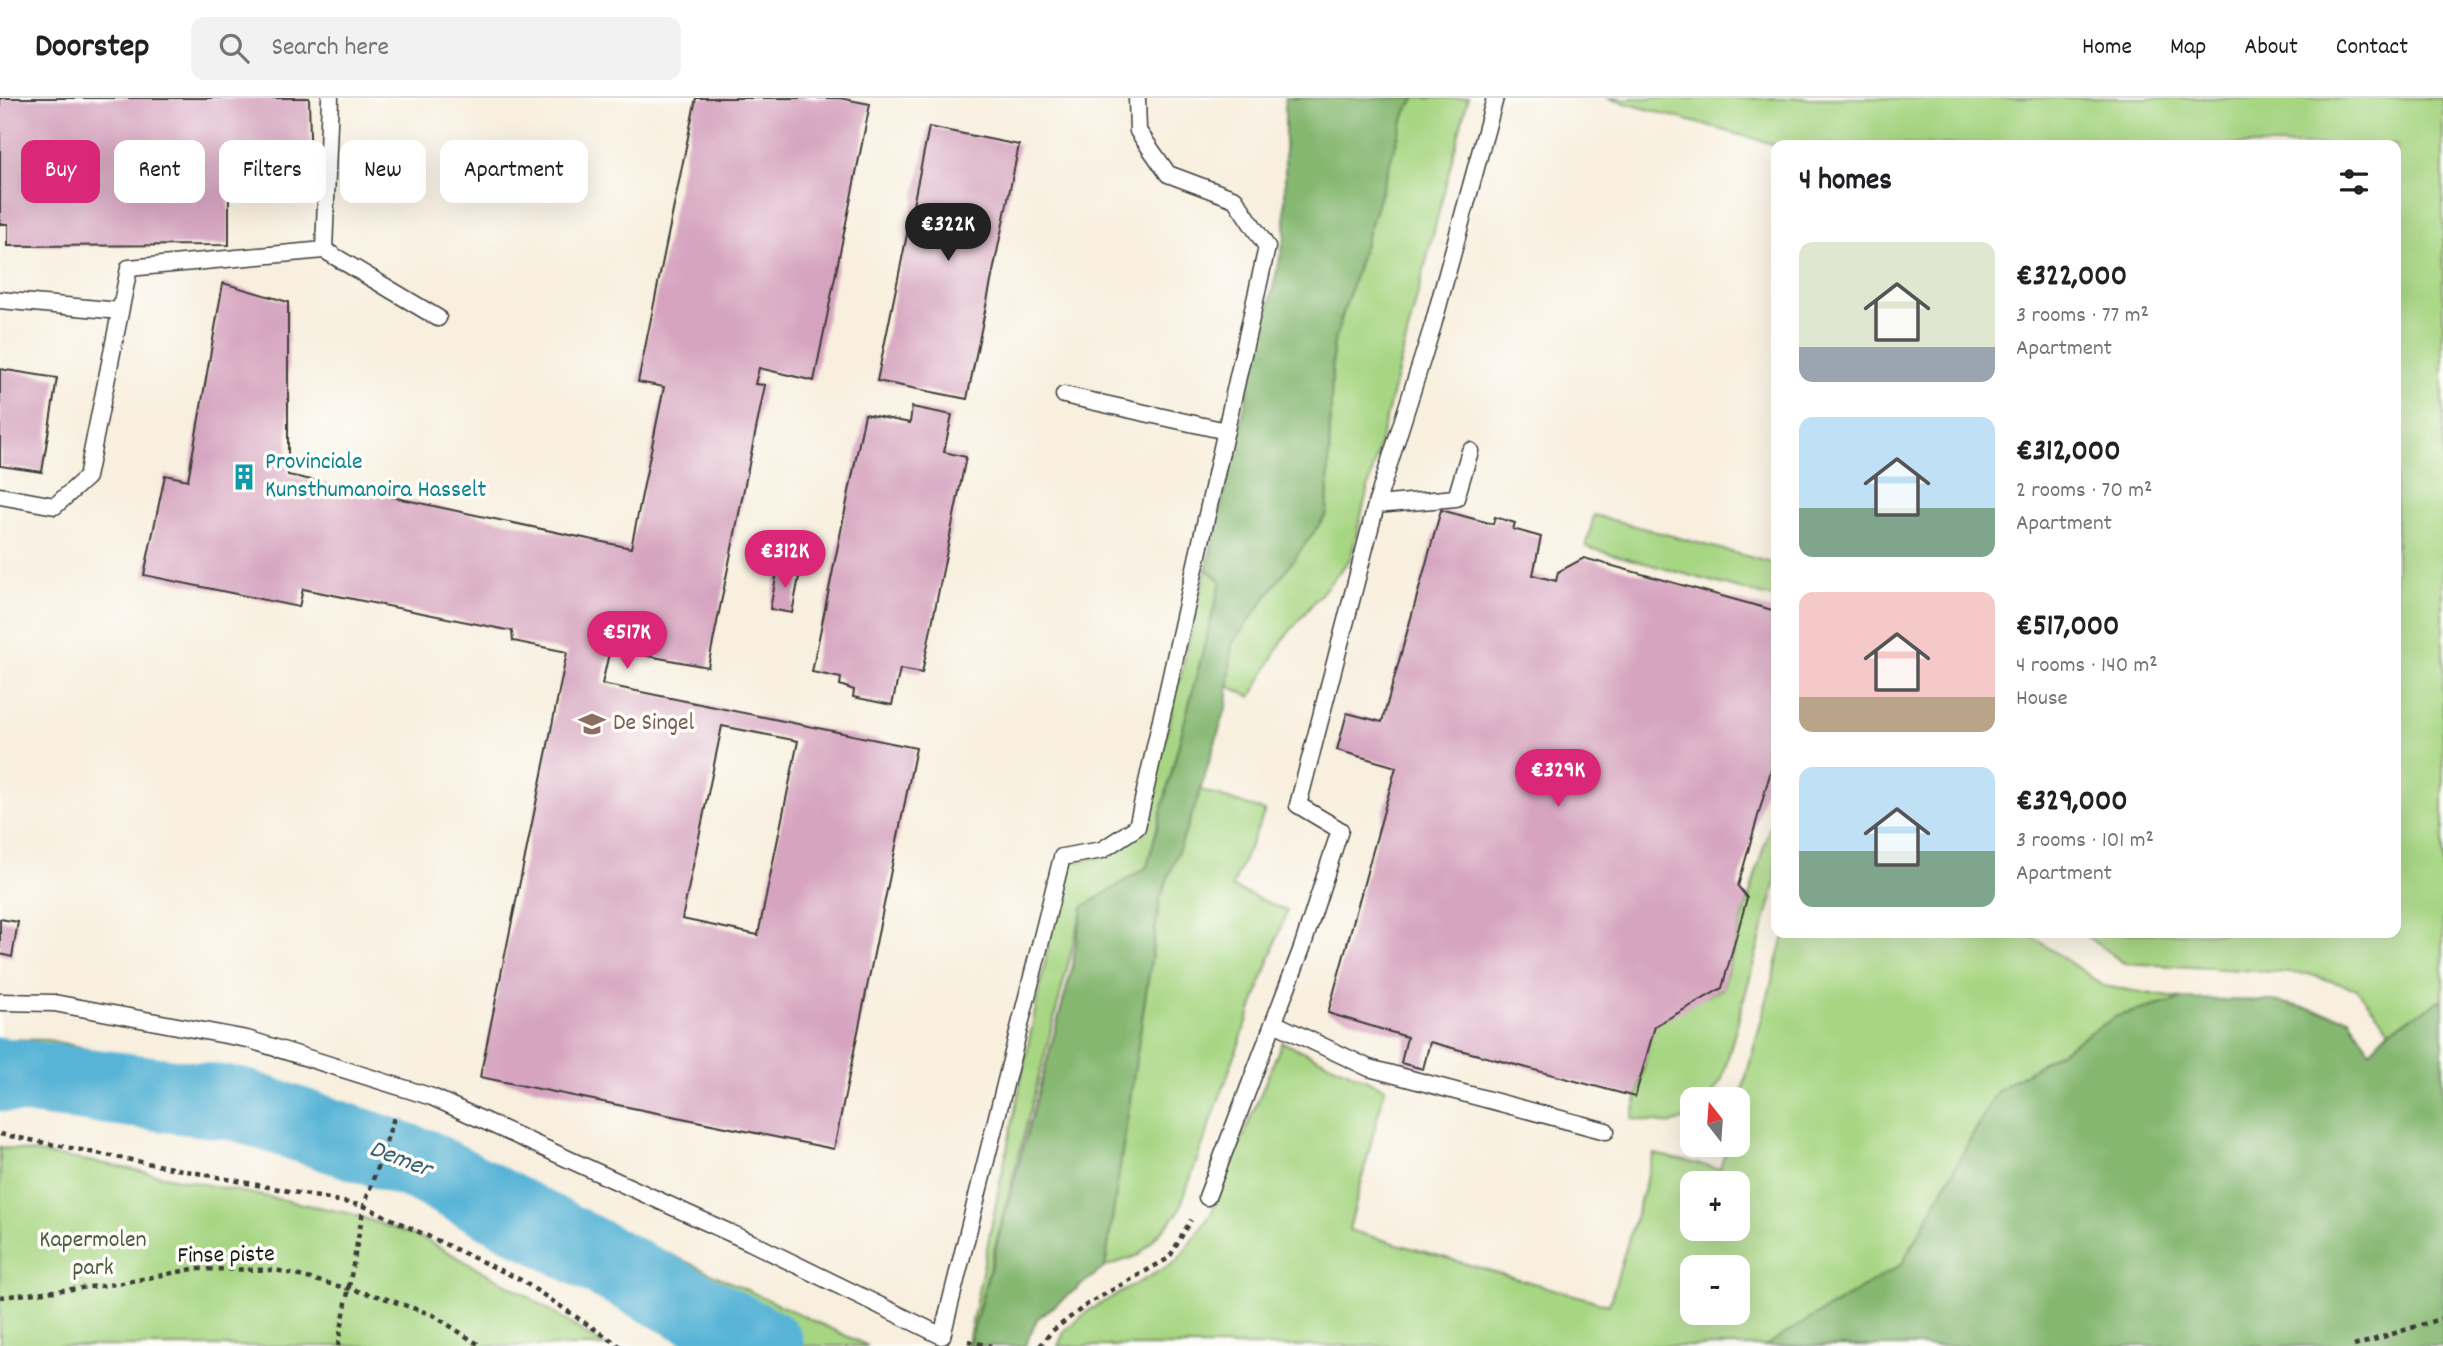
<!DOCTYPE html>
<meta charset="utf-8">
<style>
body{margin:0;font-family:Dekko,sans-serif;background:#f2f2f2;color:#202124;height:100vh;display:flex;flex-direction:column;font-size:26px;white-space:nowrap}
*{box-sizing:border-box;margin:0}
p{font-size:23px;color:#757577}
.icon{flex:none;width:38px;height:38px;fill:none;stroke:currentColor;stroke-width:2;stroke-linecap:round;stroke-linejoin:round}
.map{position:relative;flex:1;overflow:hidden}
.panel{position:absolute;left:1771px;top:42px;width:630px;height:798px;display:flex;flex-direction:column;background:#fff;border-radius:14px;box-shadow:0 7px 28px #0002}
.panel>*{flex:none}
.hud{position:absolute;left:21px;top:42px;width:665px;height:63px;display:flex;gap:14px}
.needle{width:46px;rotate:343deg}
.buttons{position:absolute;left:1680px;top:989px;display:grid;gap:14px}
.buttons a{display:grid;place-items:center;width:70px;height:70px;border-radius:14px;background:#fff;box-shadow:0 7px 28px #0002;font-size:35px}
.price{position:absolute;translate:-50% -60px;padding:0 16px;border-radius:24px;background:#db2777;color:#fff;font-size:23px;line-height:46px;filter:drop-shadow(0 2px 4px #0008)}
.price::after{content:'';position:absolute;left:50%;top:42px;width:21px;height:16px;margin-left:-10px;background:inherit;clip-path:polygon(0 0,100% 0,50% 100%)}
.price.on{background:#222;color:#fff}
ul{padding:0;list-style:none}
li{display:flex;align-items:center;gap:21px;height:175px;padding:0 28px}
li span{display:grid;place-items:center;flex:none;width:196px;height:140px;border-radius:14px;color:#555}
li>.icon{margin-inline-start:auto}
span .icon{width:84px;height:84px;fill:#fffc;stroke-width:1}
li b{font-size:30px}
h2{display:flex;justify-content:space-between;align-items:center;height:84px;padding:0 28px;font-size:30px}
.pill{padding:0 24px;border-radius:14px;background:#fff;box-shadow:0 7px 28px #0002;font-size:24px;line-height:63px}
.pill.on{background:#db2777;color:#fff}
header{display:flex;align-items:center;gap:42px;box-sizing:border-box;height:98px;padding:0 35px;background:#fff;border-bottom:2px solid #e0e0e0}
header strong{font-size:33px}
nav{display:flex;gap:38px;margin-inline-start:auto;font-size:24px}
.search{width:490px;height:63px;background:#f2f2f2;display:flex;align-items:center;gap:18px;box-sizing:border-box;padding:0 24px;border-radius:14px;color:#757577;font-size:26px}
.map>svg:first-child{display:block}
.green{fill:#a7d683;stroke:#627950;stroke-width:2;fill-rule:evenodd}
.forest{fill:#85b771;stroke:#506a46;stroke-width:2}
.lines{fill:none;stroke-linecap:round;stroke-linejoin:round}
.river{stroke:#58b4d6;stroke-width:74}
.building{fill:#d6a4bf;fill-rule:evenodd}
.service-casing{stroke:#3d3c39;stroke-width:19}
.path{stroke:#3d3c39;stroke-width:4.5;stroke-dasharray:5 5;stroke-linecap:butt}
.service{stroke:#fff;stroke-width:16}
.labels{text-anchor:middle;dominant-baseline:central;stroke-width:7;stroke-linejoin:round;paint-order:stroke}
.culture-label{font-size:24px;fill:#0d838f;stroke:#fdfcf7;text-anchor:start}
.education-label{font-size:24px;fill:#785e54;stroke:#fdfcf7;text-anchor:start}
.park-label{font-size:24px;fill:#4d5d40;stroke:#fdfcf7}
.street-label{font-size:24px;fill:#1c1c1c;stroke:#fdfcf7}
.water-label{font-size:26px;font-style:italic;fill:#376070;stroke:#fdfcf7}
</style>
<header>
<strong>Doorstep</strong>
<div class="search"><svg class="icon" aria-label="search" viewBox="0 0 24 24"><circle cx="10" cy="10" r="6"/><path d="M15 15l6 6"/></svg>Search here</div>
<nav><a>Home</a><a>Map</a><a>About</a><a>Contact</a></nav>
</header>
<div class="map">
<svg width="2443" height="1248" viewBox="0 0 2443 1248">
<rect width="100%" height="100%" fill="#fdfcf7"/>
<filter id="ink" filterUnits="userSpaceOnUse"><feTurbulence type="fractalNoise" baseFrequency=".0143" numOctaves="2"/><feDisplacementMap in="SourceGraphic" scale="14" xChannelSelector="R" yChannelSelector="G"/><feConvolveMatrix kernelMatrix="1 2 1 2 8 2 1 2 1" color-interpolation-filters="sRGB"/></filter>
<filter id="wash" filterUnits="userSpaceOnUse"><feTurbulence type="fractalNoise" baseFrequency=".00686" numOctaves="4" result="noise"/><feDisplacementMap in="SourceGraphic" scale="28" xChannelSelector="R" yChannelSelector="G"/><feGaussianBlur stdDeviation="1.57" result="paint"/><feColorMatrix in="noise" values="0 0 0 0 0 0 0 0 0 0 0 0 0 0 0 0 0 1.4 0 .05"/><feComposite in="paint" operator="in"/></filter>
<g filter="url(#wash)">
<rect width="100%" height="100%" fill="#f8efde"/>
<g class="green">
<polygon points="1416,0 1468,0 1350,461 1284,540 1251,599 1228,588 1232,546 1327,416 1333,248 1406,13"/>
<polygon points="1607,0 2443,0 2443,901 2390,932 2357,891 2308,876 2124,865 2082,835 2396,835 2396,47 1776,47"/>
<polygon points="1594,417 1776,466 1776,501 1586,449"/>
<polygon points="1206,471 1221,483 1147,769 1083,809 969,1248 967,1248 1057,805 1069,764 1107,758 1143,733"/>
<polygon points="1201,692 1265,713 1232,789 1287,813 1178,1115 1139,1157 1105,1169 1160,801"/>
<polygon points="1776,707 1776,784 1722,981 1709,1001 1692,1001 1692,1019 1671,1026 1632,1021 1655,921 1722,891"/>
<path d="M1785 835H2027L2104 888 2182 901 2117 919 1997 993 1902 1166 1765 1248H1058L1065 1232 1091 1211 1177 1163 1211 1116 1282 944 1385 990 1349 1132 1609 1207 1654 1056 1720 1071 1727 1047 1738 1046V1008ZM1692 1085H1738V1130H1692ZM1692 1169H1738V1214H1692Z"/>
<polygon points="0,941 48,942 316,999 387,1029 247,988 123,960 0,944"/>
<polygon points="410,1039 562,1106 868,1248 800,1248"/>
<polygon points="0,1049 100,1065 352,1116 424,1141 523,1195 605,1248 0,1248"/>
</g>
<g class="forest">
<polygon points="1285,0 1416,0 1406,13 1333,248 1327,416 1232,546 1227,607 1195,709 1160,801 1105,1169 1037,1221 1025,1248 969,1248 1071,874 1083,809 1147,769 1221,483 1206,471 1285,139"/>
<polygon points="2182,901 2274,903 2349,920 2370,953 2390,932 2443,901 2443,1248 1765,1248 1902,1166 1997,993 2117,918"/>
</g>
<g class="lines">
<polyline class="river" points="0,976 237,1006 421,1067 767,1248"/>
</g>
<g id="blocks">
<g class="building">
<polygon points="0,0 309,0 311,76 229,82 229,147 8,148 8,126 0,126"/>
<path d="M696 0H839L870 6 814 283 759 270 755 286 765 287 708 569 610 551 602 586 916 650 834 1051 480 979 567 554 513 543 512 533 303 491 299 509 144 477 165 377 188 382 223 185 288 204V377L631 450 664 289 638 284ZM722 628 798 643 758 837 682 821Z"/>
<polygon points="929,29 1019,47 967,301 877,283"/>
<polygon points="0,271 57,280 42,374 0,368"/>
<polygon points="912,309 952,317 944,354 966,359 922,575 900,571 892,607 853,599 854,592 840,587 841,580 812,574 865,316 910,325"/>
<polygon points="1441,412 1493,426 1495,419 1515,425 1513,431 1541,439 1533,477 1556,483 1558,474 1584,460 1776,513 1776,667 1772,669 1738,788 1747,800 1722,890 1655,928 1635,999 1430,944 1423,971 1401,965 1407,939 1328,915 1396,669 1337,652 1347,615 1382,624"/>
<polygon points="778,469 800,474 792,515 770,511"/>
<polygon points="0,821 18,824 12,859 0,856"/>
</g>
</g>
</g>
<g filter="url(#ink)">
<use href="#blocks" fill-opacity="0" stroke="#3d3c39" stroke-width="2"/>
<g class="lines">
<g class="service-casing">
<g id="service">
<polyline points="324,152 438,220"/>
<polyline points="0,202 120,213"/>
<polyline points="1064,297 1226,333"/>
<polyline points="0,398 55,408 87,379 129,170 324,152 330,0"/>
<polyline points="1376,407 1433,227 1495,0"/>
<polyline points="0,904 54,905 247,941 432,999 750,1144 942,1238 1062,759 1102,752 1137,729 1267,149 1235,101 1168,76 1138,33 1137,0"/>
<polyline points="1274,925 1369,970 1606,1033"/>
<polyline points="1207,1099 1302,850 1340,732 1298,707 1376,407 1456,400 1470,353"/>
</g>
</g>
<g class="path">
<polyline points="0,1036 364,1108 521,1182 620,1248"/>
<polyline points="0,1199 117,1186 193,1171 276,1172 381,1199 433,1217 481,1248"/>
<polyline points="968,1243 991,1248"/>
<polyline points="338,1248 364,1108 395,1017"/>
<polyline points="1040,1248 1052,1233 1089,1205 1169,1160 1191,1122"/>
<polyline points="2354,1248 2443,1220"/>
</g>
<use href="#service" class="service"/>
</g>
</g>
<defs>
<g id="building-bare" transform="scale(2.1)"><path d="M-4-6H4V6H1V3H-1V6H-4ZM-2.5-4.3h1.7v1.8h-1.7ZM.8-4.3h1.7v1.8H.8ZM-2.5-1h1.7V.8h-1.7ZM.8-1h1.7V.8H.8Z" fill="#0f9aa8" stroke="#fdfcf7" stroke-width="2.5" paint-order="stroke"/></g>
<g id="school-bare" transform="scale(2.1)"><path d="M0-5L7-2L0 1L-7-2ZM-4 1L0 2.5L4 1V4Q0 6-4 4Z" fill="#8d6e63" stroke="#fdfcf7" stroke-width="2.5" paint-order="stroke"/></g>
</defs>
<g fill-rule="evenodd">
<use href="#building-bare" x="244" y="379"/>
<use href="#school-bare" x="592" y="626"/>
</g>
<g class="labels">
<g class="culture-label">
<text x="265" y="365">Provinciale<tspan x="265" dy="28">Kunsthumanoira Hasselt</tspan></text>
</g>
<g class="education-label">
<text x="613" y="626">De Singel</text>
</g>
<g class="park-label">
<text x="93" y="1143">Kapermolen<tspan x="93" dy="28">park</tspan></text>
</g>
<g class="street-label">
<text transform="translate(226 1158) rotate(-1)">Finse piste</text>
</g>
<g class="water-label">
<text transform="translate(400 1062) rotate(21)">Demer</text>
</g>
</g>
</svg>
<div class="buttons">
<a><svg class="needle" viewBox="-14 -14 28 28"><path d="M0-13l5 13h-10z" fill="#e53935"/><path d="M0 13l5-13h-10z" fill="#757577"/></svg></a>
<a>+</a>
<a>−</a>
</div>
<b class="price on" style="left:948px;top:165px">€322K</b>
<b class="price" style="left:785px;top:492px">€312K</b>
<b class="price" style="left:627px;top:573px">€517K</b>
<b class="price" style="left:1558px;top:711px">€329K</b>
<div class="hud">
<a class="pill on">Buy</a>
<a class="pill">Rent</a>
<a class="pill">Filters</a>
<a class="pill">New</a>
<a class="pill">Apartment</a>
</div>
<section class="panel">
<h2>4 homes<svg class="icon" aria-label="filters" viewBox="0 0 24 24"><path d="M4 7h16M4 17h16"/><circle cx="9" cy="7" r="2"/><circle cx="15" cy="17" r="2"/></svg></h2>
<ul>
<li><span style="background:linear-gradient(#dfe7d0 75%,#9aa5b1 0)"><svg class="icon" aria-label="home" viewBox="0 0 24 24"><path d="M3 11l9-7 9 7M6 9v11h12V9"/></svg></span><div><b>€322,000</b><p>3 rooms · 77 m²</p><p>Apartment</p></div></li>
<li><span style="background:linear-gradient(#bfe0f5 65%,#7fa58c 0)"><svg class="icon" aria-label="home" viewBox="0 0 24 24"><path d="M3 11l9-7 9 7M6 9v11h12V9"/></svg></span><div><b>€312,000</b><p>2 rooms · 70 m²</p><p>Apartment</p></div></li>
<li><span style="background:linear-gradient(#f6c9c9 75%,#b9a48a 0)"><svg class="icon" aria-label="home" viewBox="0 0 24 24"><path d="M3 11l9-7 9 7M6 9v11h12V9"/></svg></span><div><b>€517,000</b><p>4 rooms · 140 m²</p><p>House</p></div></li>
<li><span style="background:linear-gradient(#bfe0f5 60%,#7fa58c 0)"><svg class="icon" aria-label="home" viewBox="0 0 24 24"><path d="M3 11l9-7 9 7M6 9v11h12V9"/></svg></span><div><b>€329,000</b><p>3 rooms · 101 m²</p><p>Apartment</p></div></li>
</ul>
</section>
</div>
